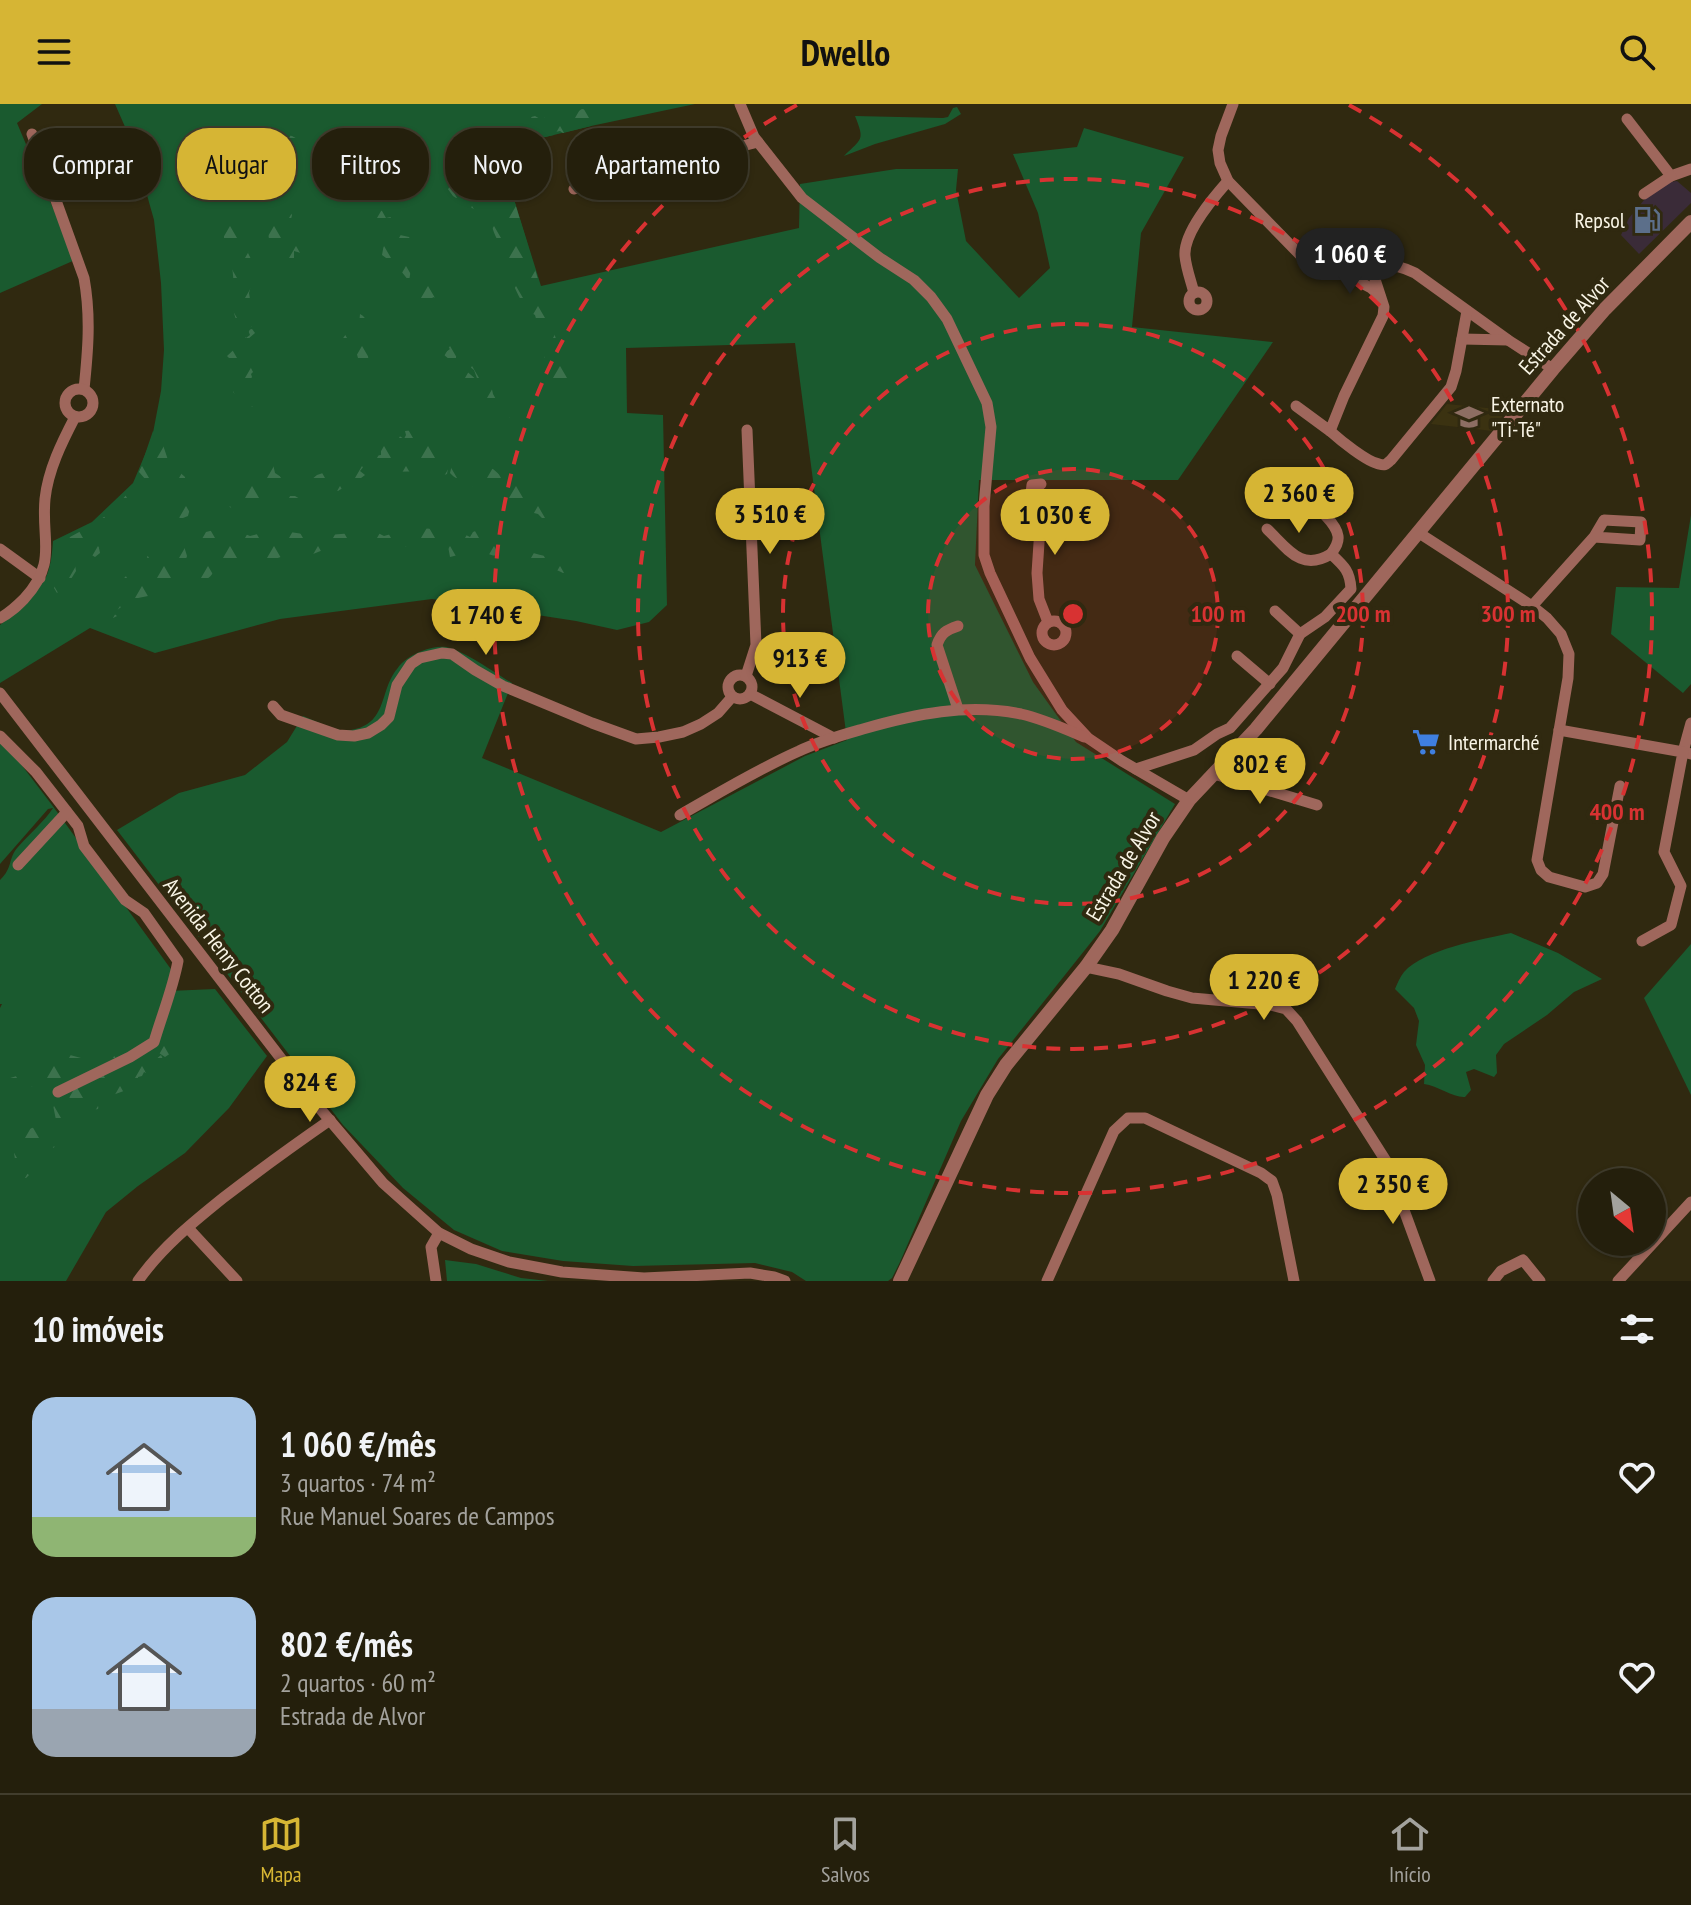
<!DOCTYPE html>
<html lang="pt">
<meta charset="utf-8">
<style>
body{margin:0;font-family:"PT Sans Narrow",sans-serif;background:#2c2715;color:#f1f3f6;height:100vh;display:flex;flex-direction:column;font-size:30px;white-space:nowrap}
*{box-sizing:border-box;margin:0}
p{font-size:26px;color:#a3a29d}
.icon{flex:none;width:44px;height:44px;fill:none;stroke:currentColor;stroke-width:2;stroke-linecap:round;stroke-linejoin:round}
.map{position:relative;height:1177px;overflow:hidden}
.drawer{display:flex;flex-direction:column;background:#241f0c;flex:1}
.drawer>*{flex:none}
.banner{position:absolute;left:24px;top:24px;width:800px;height:72px;display:flex;gap:16px}
.needle{width:52px;rotate:151deg}
.controls{position:absolute;left:1578px;top:1064px;display:grid;gap:16px}
.controls a{display:grid;place-items:center;width:88px;height:88px;border-radius:50%;background:#241f0c;box-shadow:0 2px 6px #0004,0 0 0 2px #413d2d;font-size:40px}
.price{position:absolute;translate:-50% -68px;padding:0 18px;border-radius:28px;background:#d6b534;color:#111;font-size:26px;line-height:52px;filter:drop-shadow(0 2px 4px #0008)}
.price::after{content:'';position:absolute;left:50%;top:48px;width:24px;height:18px;margin-left:-12px;background:inherit;clip-path:polygon(0 0,100% 0,50% 100%)}
.price.on{background:#222;color:#fff}
ul{padding:0;list-style:none}
li{display:flex;align-items:center;gap:24px;height:200px;padding:0 32px}
li span{display:grid;place-items:center;flex:none;width:224px;height:160px;border-radius:24px;color:#555}
li>.icon{margin-inline-start:auto}
span .icon{width:96px;height:96px;fill:#fffc;stroke-width:1}
li b{font-size:34px}
h2{display:flex;justify-content:space-between;align-items:center;height:96px;padding:0 32px;font-size:34px}
.pill{padding:0 28px;border-radius:32px;background:#241f0c;box-shadow:0 2px 6px #0004,0 0 0 2px #413d2d;font-size:28px;line-height:72px}
.pill.on{background:#d6b534;color:#111}
header{display:flex;justify-content:space-between;align-items:center;height:104px;padding:0 32px;background:#d6b534;color:#111;font-size:36px;font-weight:700}
.tabs{display:flex;justify-content:space-around;align-items:center;height:112px;border-top:2px solid #413d2d;background:#241f0c;font-size:22px;color:#a3a29d}
.tabs a{display:grid;justify-items:center;gap:4px}
.tabs .on{color:#d6b534}
.map>svg:first-child{display:block}
.commercial{fill:#3a2b38}
.built{fill:#3b3211}
.green{fill:#1a5a2f}
.forest{fill:url(#forest-firs)}
.lines{fill:none;stroke-linecap:round;stroke-linejoin:round}
.minor{stroke:#9f675c;stroke-width:11}
.tertiary{stroke:#9f675c;stroke-width:14}
.ring{fill:none;stroke:#d83232;stroke-width:4;stroke-dasharray:14 10}
.labels{text-anchor:middle;dominant-baseline:central;stroke-width:8;stroke-linejoin:round;paint-order:stroke}
.poi-label{font-size:22px;fill:#f9f5e6;stroke:#302910;text-anchor:start}
.street-label{font-size:22px;fill:#f9f5e6;stroke:#302910}
.centre{fill:#d83232;stroke:#302910;stroke-width:4}
.ring-label{font-size:24px;text-anchor:middle;font-weight:bold;fill:#d83232;stroke:#302910;stroke-width:8;stroke-linejoin:round;paint-order:stroke}
</style>
<header><svg class="icon" aria-label="menu" viewBox="0 0 24 24"><path d="M4 6h16M4 12h16M4 18h16"/></svg>Dwello<svg class="icon" aria-label="search" viewBox="0 0 24 24"><circle cx="10" cy="10" r="6"/><path d="M15 15l6 6"/></svg></header>
<div class="map">
<svg width="1691" height="1177" viewBox="0 0 1691 1177">
<defs>
<pattern id="forest-firs" width="22" height="20" patternUnits="userSpaceOnUse" patternTransform="scale(2)"><rect width="22" height="20" fill="#1a5a2f"/><path d="M5 1l3.5 6h-7zM16 11l3.5 6h-7z" fill="#3c724d"/></pattern>
</defs>
<rect width="100%" height="100%" fill="#302910"/>
<polygon class="commercial" points="1677,77 1691,89 1691,99 1639,150 1621,131 1629,114 1650,89 1669,78"/>
<polygon class="built" points="1447,300 1507,306 1492,327 1431,320"/>
<g class="green">
<polygon points="0,0 42,0 17,19 75,156 0,189"/>
<path d="M115 0H695L591 22 495 45 449 68 512 89 541 182 799 124 800 80 896 65H958L956 86 966 137 1019 194 1050 164 1038 109 1013 50 1077 43 1084 24 1184 53 1141 129 1132 223 1273 238 1178 376H979L975 461 1033 578 1076 638 1175 700 1100 827 998 955 961 1017 900 1158 892 1174 888 1177H806L792 1168 755 1159 633 1162 563 1157 502 1147 454 1126 403 1084 343 1021 117 726 179 689 245 671 287 638 303 612C317 617 336 629 351 626 388 620 379 587 397 565 403 556 412 551 422 547 429 544 439 542 446 543 467 548 493 568 512 579L482 654 661 728 805 652 847 636 795 239 626 244 627 309 663 311 667 501 649 518 617 526 576 517 432 495 280 515 155 549 90 524 0 579V521C15 509 35 491 45 475 51 464 52 449 53 437L92 418 133 379 152 334 161 287 164 246 161 179 154 116 133 41Z"/>
<path d="M957 3 961 10 945 20 875 40 844 52C862 34 865 37 855 12L943 14 948 13 953 4Z"/>
<polygon points="1691,411 1691,580 1683,589 1611,530 1616,483 1679,484"/>
<path d="M0 638 14 651 52 701 173 868 169 887 215 885 267 952 229 1004 185 1049 138 1082 106 1108 66 1177H0V904L2 900H0V776C13 764 8 754 18 743 29 730 44 718 53 704L48 705 0 760Z"/>
<path d="M1511 829 1558 849 1602 875 1574 888 1547 911 1504 940 1496 951 1497 969 1494 973 1474 965 1466 968 1471 986 1465 993C1454 994 1438 982 1424 980L1425 961 1416 941 1419 917 1414 904 1395 885C1397 880 1400 873 1404 868 1425 845 1480 836 1511 829Z"/>
<polygon points="1691,840 1691,991 1644,894"/>
<polygon points="445,1156 476,1160 521,1174 548,1177 447,1177"/>
</g>
<g class="forest">
<polygon points="582,5 593,7 598,15 591,22 563,29 560,27 555,28 554,31 545,33 544,31 538,35 535,33 527,36 519,30 512,32 510,30 510,24 521,25 520,16 535,12 540,15 563,9 572,11"/>
<path d="M270 21 282 30 292 32 301 37 302 43 322 52 325 62 329 61 342 71 340 77 343 81C355 78 359 80 369 88L368 94 374 96 376 104 382 107 386 114 391 113 400 131 409 133 413 141 415 160 405 152 401 160 404 165 405 160 411 165 409 177 397 162 382 151 384 140 353 108 354 102 334 84 329 74 325 76 317 68 318 59 315 60 316 65 313 69 297 60 292 49 285 44 282 47 277 41 273 43 272 36 276 29 268 24Z"/>
<path d="M211 63 222 67 227 73 224 78H231L234 83 231 88 232 92 227 97 230 99C230 110 236 117 245 123L250 137 248 149 251 155 248 159 253 173 249 189 254 220 250 224 245 220 242 224C225 207 239 180 230 157L235 150 232 145 224 143V126L220 113 223 101 217 105 201 70 199 68H195V64L209 69Z"/>
<path d="M448 68 512 89 574 295 568 297C554 283 546 265 543 245L544 243 542 239 539 240 535 233 539 225 535 211C517 201 509 166 502 148 499 136 492 129 491 116L487 117 482 114 477 107 453 92 442 77Z"/>
<polygon points="279,96 284,98 292,111 290,119 294,125 293,127 289,125 291,128 292,137 297,137 300,132 298,125 304,126 309,125 311,129 311,133 307,136 314,145 309,145 307,141 306,147 301,149 294,147 294,155 284,158 270,142 266,114 272,102 277,100"/>
<polygon points="421,164 432,173 446,198 439,197 434,193 430,195 438,201 446,203 444,210 436,203 431,205 427,198 422,197 418,200 424,202 424,206 421,208 414,198 410,201 411,195 407,196 409,190 401,174 412,183"/>
<path d="M426 208 431 209 436 218 452 226V233C464 242 477 254 481 268L489 272 493 290 498 299 499 304 516 320 523 337 518 338C510 325 499 316 494 303L493 311 486 304 487 295 484 299 472 284 477 281 472 277 466 279 460 266 464 265 478 277 474 266 456 252V261L443 250 450 245 440 235 437 224C428 220 427 217 426 208Z"/>
<path d="M360 210C368 214 371 226 369 234L363 237 372 245 368 251 369 261 372 265 368 268 370 279 367 281 366 279 362 280 359 270 358 262 365 258 358 254 356 247 348 252 344 249 339 240 346 230 355 231 351 219 359 221Z"/>
<path d="M252 225 255 229 248 235 251 237V249L250 253 252 260 250 262 253 268 251 270 252 273 250 276C253 283 254 292 249 295L252 298 254 303 248 302 247 305 238 310 237 303 233 299 240 294 233 288V281L241 277 238 273H232L234 266 246 265 244 260H235L227 252 240 240 241 228 246 234 250 231 248 226Z"/>
<path d="M414 326 442 346 473 362 493 365 501 372 543 385 554 395 547 399 550 400 556 398 563 404V411L559 414 552 408 550 409 548 415H543L538 410 518 405 501 387 486 384V380L483 376 480 379V383C472 384 455 375 450 369L452 361 449 359 447 370 435 374C421 365 404 368 388 368L384 364 373 367 368 364V357L362 353 365 347 374 352 381 351V341L385 336 386 330 392 327 404 335 406 331 405 327Z"/>
<path d="M153 327 162 338 169 359 185 373 186 387 189 390 187 394C191 400 190 405 188 412L183 414 192 415 183 439 187 452 177 483 153 491 138 494V496L134 503 124 501 113 509 117 512 109 516 104 515 93 523 88 517 103 496 129 469 144 476 153 467 147 453 157 440 156 455 162 453 165 442 163 434 173 438 176 436V424L181 425 183 421 173 401 176 382 171 368 163 370 160 368 155 377 146 376 139 368Z"/>
<path d="M356 355 359 356 364 362 360 367 365 371 361 374 364 378 363 381C355 378 344 383 338 387L331 384 328 393 322 392 321 394H317L315 397 307 395 305 381 317 371 329 367 333 360 339 358 338 361H342L345 364 347 362 349 357Z"/>
<polygon points="262,357 273,360 275,369 287,377 286,388 284,392 295,392 300,395 300,400 288,405 279,405 276,401 270,401 269,405 264,408 253,404 245,411 222,399 217,390 226,382 220,374 231,378 238,377 241,374 247,374 251,367"/>
<path d="M138 378 143 384 127 396C123 412 107 423 105 440L99 444 100 449 95 453 90 450 88 454 92 458 90 465 80 460 75 461 76 467 71 475 64 476V478L62 481 59 478 57 481 60 486 57 489 54 484 61 470 64 442 70 433 94 420 111 408Z"/>
<path d="M413 424 437 425 448 429 456 426 470 433 473 428 478 426C486 430 490 437 498 441L508 438C522 445 535 451 551 453 562 455 572 454 583 458L585 463 580 467 573 466 563 469C546 460 545 468 530 464 522 462 515 452 506 451 498 450 495 454 487 449L482 452 470 449 467 454 464 453V446L460 445 458 451 450 453 448 442 444 440V446L434 447 410 441 404 443 392 442 385 438 382 443 365 439 353 443 328 444 313 450 293 445C281 457 271 453 257 463L251 459 246 464 227 463 226 456 219 454C215 465 213 476 199 477L196 468 200 464C188 454 200 439 206 428L214 426 218 436 225 437 229 432 240 428 250 432 265 428 279 432 290 428 316 432 366 428 378 429 384 432Z"/>
<path d="M161 925 170 926 173 933 170 942 173 945 175 943 176 948 171 949 165 953 159 949 154 955 155 956 161 951 164 957 163 959 151 961 148 966H145L146 969 144 968 142 972 138 973V978L136 977 132 984 110 992C108 998 108 1003 101 1003L99 1000 98 1005 93 1006V1009L86 1010 85 1013 79 1012 71 1027 62 1036 59 1032 52 1031 51 1034 58 1035 61 1039 53 1044H49L47 1051 38 1055V1058H34L26 1069 29 1071 23 1077 21 1073 18 1078 12 1075 10 1068 16 1061 14 1049 21 1042 18 1036 22 1033 20 1028 56 1016 52 996C58 995 63 1000 70 1001L68 978 72 975H81L86 984 93 983 87 978 106 971 102 960 111 959 107 951 108 948 112 949 120 960 135 953H144L146 947 154 944 159 946 158 931Z"/>
<path d="M70 951 81 954 82 956 87 955 92 961 88 965 86 964 81 968 73 961V964L62 971 60 976 55 974 48 980C38 980 10 987 0 991V977L44 964 52 958Z"/>
</g>
<g class="lines">
<g class="minor">
<polyline points="740,0 754,33 802,94 880,154 914,176 931,193 947,215 987,299 991,323 984,402 984,451 990,469 1030,554 1062,606 1088,634 1122,657 1189,696"/>
<path d="M1233 0 1221 32 1218 46 1220 59 1228 77 1306 157C1334 172 1342 162 1370 160 1386 158 1400 162 1415 169L1508 236 1553 265"/>
<polyline points="1627,15 1671,72 1691,65"/>
<path d="M32 30 84 174C91 212 88 247 84 285"/>
<polyline points="574,85 758,38"/>
<polyline points="1644,90 1671,72"/>
<polyline points="1337,166 1371,184 1380,192"/>
<circle cx="1198" cy="197" r="9"/>
<path d="M1194 189C1191 177 1186 164 1185 152 1183 129 1213 94 1228 77"/>
<polyline points="1462,235 1508,236"/>
<circle cx="79" cy="299" r="14"/>
<polyline points="1296,302 1330,327 1344,292 1383,212 1384,203 1370,160"/>
<path d="M1330 327C1340 336 1367 358 1379 360 1386 362 1386 360 1391 356L1451 283 1456 267 1467 207"/>
<polyline points="1041,380 1032,381 1030,398 1040,424 1037,469 1039,495 1048,518"/>
<path d="M1267 425C1288 445 1301 468 1331 450"/>
<polyline points="1419,429 1532,502 1547,514 1561,530 1569,550 1568,574 1537,756 1541,766 1549,773 1585,783 1597,779 1603,770 1620,682"/>
<polyline points="0,445 40,474"/>
<polyline points="1532,502 1594,433 1640,436 1641,418 1604,416 1594,433"/>
<polyline points="1275,507 1300,530"/>
<path d="M0 514C10 509 16 503 24 495 58 458 41 437 45 395 48 366 62 338 75 313"/>
<circle cx="1054" cy="529" r="12"/>
<path d="M958 522C946 526 941 529 937 541L958 605"/>
<polyline points="1237,552 1270,580"/>
<circle cx="740" cy="583" r="12"/>
<polyline points="746,572 756,541 747,326"/>
<polyline points="0,589 316,1000 383,1079 439,1129 471,1145 509,1158 562,1168 644,1174 750,1169 774,1173 785,1177"/>
<polyline points="750,590 834,634"/>
<polyline points="273,602 281,611 338,631 354,632 368,629 381,621 389,613 397,581 411,560 420,554 442,549 452,550 475,566 503,582 592,619 636,635 659,633 683,628 701,620 718,609 732,593"/>
<polyline points="1691,619 1683,648 1691,650"/>
<polyline points="1559,626 1683,648 1664,748 1681,782 1671,821 1642,837"/>
<path d="M0 632 36 668 78 722 84 742 125 796 144 809 178 857C173 884 162 911 154 938L130 953 58 988"/>
<path d="M1136 665 1194 646 1217 630 1230 624 1283 564 1300 530 1325 513 1351 485C1350 467 1344 462 1331 450 1335 444 1339 439 1338 432 1336 417 1309 397 1298 387"/>
<polyline points="1214,670 1317,701"/>
<path d="M680 711C719 689 758 665 799 647 820 637 842 631 863 625 915 610 967 599 1021 610 1043 615 1063 624 1084 633"/>
<polyline points="18,761 67,708"/>
<polyline points="1086,863 1119,870 1167,887 1192,894 1271,901 1286,905 1297,917 1386,1057 1430,1177"/>
<polyline points="188,1124 237,1177"/>
<path d="M138 1177C161 1144 192 1119 223 1094 258 1067 294 1041 330 1016"/>
<polyline points="436,1177 431,1143 439,1129"/>
<polyline points="1047,1177 1114,1027 1128,1014 1145,1014 1261,1069 1272,1077 1277,1091 1294,1177"/>
<polyline points="1493,1177 1501,1167 1523,1156 1540,1177"/>
<polyline points="1618,1177 1691,1098"/>
</g>
<polyline class="tertiary" points="900,1177 987,991 1006,961 1086,863 1112,826 1163,734 1189,696 1256,625 1553,265 1605,205 1691,118"/>
</g>
<circle cx="1073" cy="510" r="145" fill="#d83232" fill-opacity=".12"/>
<g class="ring">
<circle cx="1073" cy="510" r="145"/>
<circle cx="1073" cy="510" r="290"/>
<circle cx="1073" cy="510" r="435"/>
<path d="M1349 1A579 579 0 1 1 797 1"/>
</g>
<defs>
<g id="fuel-bare" transform="scale(2.16)"><path d="M-5.5-6h7V0h2V4h1.3V-2.5L3-4.5l.8-.8L6-3V5H2.5V1h-1V6h-7ZM-4.2-4.7v3.2H.2V-4.7Z" fill="#5c6f8a" stroke="#302910" stroke-width="2.5" paint-order="stroke"/></g>
<g id="school-bare" transform="scale(2.16)"><path d="M0-5L7-2L0 1L-7-2ZM-4 1L0 2.5L4 1V4Q0 6-4 4Z" fill="#8d6e63" stroke="#302910" stroke-width="2.5" paint-order="stroke"/></g>
<g id="supermarket-bare" transform="scale(2.16)"><path d="M-6-5.5h2.5l.6 2H6L4.5 2H-2.5L-4.4-4H-6ZM-1.5 3.2a1.3 1.3 0 1 0 .1 0ZM3 3.2a1.3 1.3 0 1 0 .1 0Z" fill="#3f7fe0" stroke="#302910" stroke-width="2.5" paint-order="stroke"/></g>
</defs>
<g fill-rule="evenodd">
<use href="#fuel-bare" x="1647" y="116"/>
<use href="#school-bare" x="1469" y="313"/>
<use href="#supermarket-bare" x="1426" y="638"/>
</g>
<g class="labels">
<g class="poi-label">
<text x="1625" y="116" text-anchor="end">Repsol</text>
<text x="1491" y="300">Externato<tspan x="1491" dy="25">"Ti-Té"</tspan></text>
<text x="1448" y="638">Intermarché</text>
</g>
<g class="street-label">
<text transform="translate(1564 221) rotate(-48)">Estrada de Alvor</text>
<text transform="translate(1123 762) rotate(-59)">Estrada de Alvor</text>
<text transform="translate(219 841) rotate(52)">Avenida Henry Cotton</text>
</g>
</g>
<circle cx="1073" cy="510" r="12" class="centre"/>
<g class="ring-label">
<text x="1218" y="518">100 m</text>
<text x="1363" y="518">200 m</text>
<text x="1508" y="518">300 m</text>
<text x="1617" y="716">400 m</text>
</g>
</svg>
<div class="controls">
<a><svg class="needle" viewBox="-14 -14 28 28"><path d="M0-13l5 13h-10z" fill="#e53935"/><path d="M0 13l5-13h-10z" fill="#a3a29d"/></svg></a>
</div>
<b class="price on" style="left:1350px;top:192px">1 060 €</b>
<b class="price" style="left:1299px;top:431px">2 360 €</b>
<b class="price" style="left:770px;top:452px">3 510 €</b>
<b class="price" style="left:1055px;top:453px">1 030 €</b>
<b class="price" style="left:486px;top:553px">1 740 €</b>
<b class="price" style="left:800px;top:596px">913 €</b>
<b class="price" style="left:1260px;top:702px">802 €</b>
<b class="price" style="left:1264px;top:918px">1 220 €</b>
<b class="price" style="left:310px;top:1020px">824 €</b>
<b class="price" style="left:1393px;top:1122px">2 350 €</b>
<div class="banner">
<a class="pill">Comprar</a>
<a class="pill on">Alugar</a>
<a class="pill">Filtros</a>
<a class="pill">Novo</a>
<a class="pill">Apartamento</a>
</div>
</div>
<section class="drawer">
<h2>10 imóveis<svg class="icon" aria-label="filters" viewBox="0 0 24 24"><path d="M4 7h16M4 17h16"/><circle cx="9" cy="7" r="2"/><circle cx="15" cy="17" r="2"/></svg></h2>
<ul>
<li><span style="background:linear-gradient(#a9c7e8 75%,#8fb573 0)"><svg class="icon" aria-label="home" viewBox="0 0 24 24"><path d="M3 11l9-7 9 7M6 9v11h12V9"/></svg></span><div><b>1 060 €/mês</b><p>3 quartos · 74 m²</p><p>Rue Manuel Soares de Campos</p></div><svg class="icon" aria-label="heart" viewBox="0 0 24 24"><path d="M12 20l-8-8c-3-5 5-10 8-4 3-6 11-1 8 4z"/></svg></li>
<li><span style="background:linear-gradient(#a9c7e8 70%,#9aa5b1 0)"><svg class="icon" aria-label="home" viewBox="0 0 24 24"><path d="M3 11l9-7 9 7M6 9v11h12V9"/></svg></span><div><b>802 €/mês</b><p>2 quartos · 60 m²</p><p>Estrada de Alvor</p></div><svg class="icon" aria-label="heart" viewBox="0 0 24 24"><path d="M12 20l-8-8c-3-5 5-10 8-4 3-6 11-1 8 4z"/></svg></li>
</ul>
</section>
<nav class="tabs">
<a class="on"><svg class="icon" aria-label="map" viewBox="0 0 24 24"><path d="M3 6l6-2 6 2 6-2v14l-6 2-6-2-6 2zM9 4v14M15 6v14"/></svg>Mapa</a>
<a><svg class="icon" aria-label="saved" viewBox="0 0 24 24"><path d="M7 4h10v16l-5-4-5 4z"/></svg>Salvos</a>
<a><svg class="icon" aria-label="home" viewBox="0 0 24 24"><path d="M3 11l9-7 9 7M6 9v11h12V9"/></svg>Início</a>
</nav>
